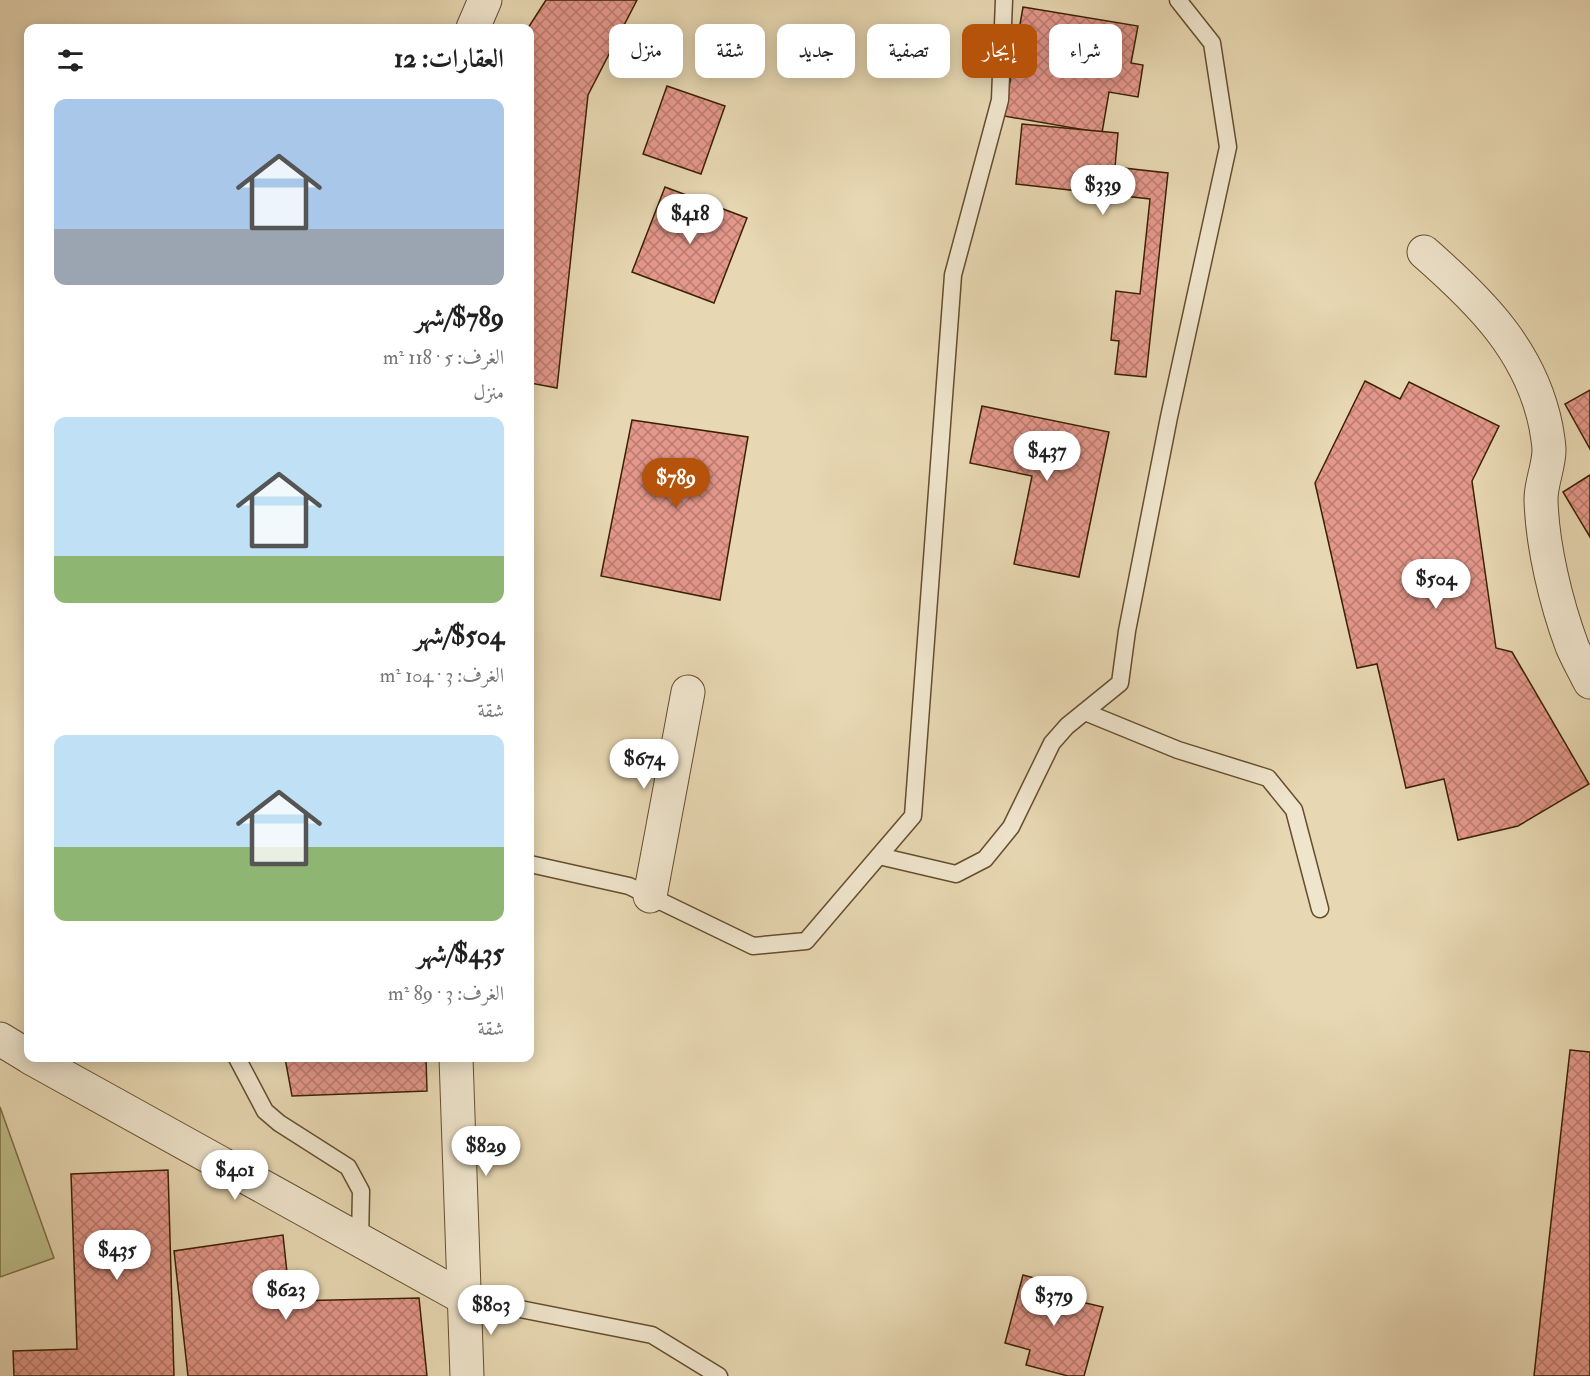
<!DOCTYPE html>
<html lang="ar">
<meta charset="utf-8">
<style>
body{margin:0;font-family:"IM FELL Double Pica",Amiri,serif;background:#f6f6f6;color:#222;direction:rtl;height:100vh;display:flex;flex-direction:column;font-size:22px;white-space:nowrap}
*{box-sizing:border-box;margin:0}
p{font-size:20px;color:#767676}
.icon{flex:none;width:33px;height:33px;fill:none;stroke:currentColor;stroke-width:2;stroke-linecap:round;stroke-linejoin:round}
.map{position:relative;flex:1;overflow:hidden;direction:ltr}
.drawer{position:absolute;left:24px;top:24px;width:510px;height:1038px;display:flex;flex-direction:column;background:#fff;border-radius:12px;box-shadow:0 3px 15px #0003;direction:rtl}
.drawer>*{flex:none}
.guide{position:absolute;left:552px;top:24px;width:570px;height:54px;direction:rtl;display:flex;gap:12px}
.price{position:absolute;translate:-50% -51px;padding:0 14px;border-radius:21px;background:#fff;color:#222;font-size:20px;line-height:39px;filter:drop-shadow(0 2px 3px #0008)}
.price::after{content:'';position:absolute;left:50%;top:36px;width:18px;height:14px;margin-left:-9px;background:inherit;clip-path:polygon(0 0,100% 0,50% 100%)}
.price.current{background:#b45309;color:#fff}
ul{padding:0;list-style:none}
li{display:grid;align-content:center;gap:12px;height:318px;padding:0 30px}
li span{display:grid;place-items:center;height:186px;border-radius:12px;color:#555}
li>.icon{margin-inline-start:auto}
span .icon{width:108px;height:108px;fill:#fffc;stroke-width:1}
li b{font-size:26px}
h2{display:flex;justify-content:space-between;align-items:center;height:72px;padding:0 30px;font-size:26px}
.chip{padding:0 21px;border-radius:12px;background:#fff;box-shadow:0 3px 15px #0003;font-size:21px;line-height:54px}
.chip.current{background:#b45309;color:#fff}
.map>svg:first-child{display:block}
.park{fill:#bcbd88;stroke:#7c6f44;stroke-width:1.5}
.building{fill:url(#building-cross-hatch);stroke:#3b2101;stroke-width:1.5}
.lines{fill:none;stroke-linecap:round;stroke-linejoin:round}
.lane-casing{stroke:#664e2d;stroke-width:19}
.street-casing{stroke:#664e2d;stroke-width:35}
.lane{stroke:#efe5cd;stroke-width:16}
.street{stroke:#efe5cd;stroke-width:33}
</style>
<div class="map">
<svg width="1590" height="1376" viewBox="0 0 1590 1376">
<defs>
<pattern id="building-cross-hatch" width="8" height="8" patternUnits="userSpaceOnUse" patternTransform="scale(1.5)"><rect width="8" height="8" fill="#e4978b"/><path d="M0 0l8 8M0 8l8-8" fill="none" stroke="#ba7b6f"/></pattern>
</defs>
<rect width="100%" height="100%" fill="#e7d7b2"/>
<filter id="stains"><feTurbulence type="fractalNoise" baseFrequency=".00333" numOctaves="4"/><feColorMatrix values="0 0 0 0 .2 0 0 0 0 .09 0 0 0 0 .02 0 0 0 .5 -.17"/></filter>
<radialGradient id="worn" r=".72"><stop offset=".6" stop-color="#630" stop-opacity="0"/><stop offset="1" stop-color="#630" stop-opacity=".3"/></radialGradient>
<polygon class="park" points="0,1107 54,1258 0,1277"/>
<g class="building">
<polygon points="546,0 637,0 588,95 557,388 530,383 528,28"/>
<polygon points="1023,7 1138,26 1131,63 1143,65 1138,97 1109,92 1102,133 1004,116"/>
<polygon points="667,86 725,106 701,174 643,154"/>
<polygon points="1022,124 1118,133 1115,167 1168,173 1146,377 1115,374 1119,341 1111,340 1116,291 1140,294 1150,199 1016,184"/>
<polygon points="665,187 747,218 714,303 632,272"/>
<polygon points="1365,381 1400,399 1409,382 1499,426 1472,481 1496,648 1512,652 1589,784 1518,826 1458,840 1444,779 1406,788 1377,664 1357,668 1315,483"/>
<polygon points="1590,390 1590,449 1565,404"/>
<polygon points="982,406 1109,432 1079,577 1014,564 1032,476 970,463"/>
<polygon points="632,420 748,437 720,600 601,576"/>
<polygon points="1590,475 1590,537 1563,492"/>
<polygon points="26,481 28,481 28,541"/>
<polygon points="1570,1050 1590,1052 1590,1376 1534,1376"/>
<polygon points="285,1058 426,1058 427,1091 292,1096"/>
<polygon points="168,1170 174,1376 14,1376 13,1351 77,1349 71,1174"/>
<polygon points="283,1235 290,1301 419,1298 427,1376 188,1376 174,1251"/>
<polygon points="1023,1275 1076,1289 1073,1300 1103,1307 1084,1376 1068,1376 1026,1365 1030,1350 1005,1343"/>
</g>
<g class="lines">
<g class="lane-casing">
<g id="lane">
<polyline points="1085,712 1178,750 1268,778 1294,810 1320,909"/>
<polyline points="879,856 956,874 985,859 1011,827 1052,743 1067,726 1120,683 1127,631 1169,417 1228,147 1212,43 1178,0"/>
<polyline points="530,864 629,886 753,946 806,941 913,816 953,275 1000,100 1004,0"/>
<polyline points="237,1058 265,1111 279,1123 348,1167 361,1191 360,1241"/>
<polyline points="464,1298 652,1335 719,1376"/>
</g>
</g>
<g class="street-casing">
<g id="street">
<polyline points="473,28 485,0"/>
<path d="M1424 252C1480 301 1531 351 1546 427 1547 434 1549 443 1549 450 1549 466 1541 483 1541 499 1542 545 1556 603 1572 646 1577 658 1584 670 1590 682"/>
<polyline points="650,896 688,692"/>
<polyline points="0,1039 28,1056"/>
<polyline points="31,1058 464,1298"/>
<polyline points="456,1058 467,1376"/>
</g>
</g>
<use href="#lane" class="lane"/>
<use href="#street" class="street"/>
</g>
<rect width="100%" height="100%" filter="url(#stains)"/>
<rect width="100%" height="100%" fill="url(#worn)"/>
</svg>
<b class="price" style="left:1103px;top:216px">$339</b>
<b class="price" style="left:690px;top:245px">$418</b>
<b class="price" style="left:1047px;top:482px">$437</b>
<b class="price current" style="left:676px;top:509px">$789</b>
<b class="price" style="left:1436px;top:610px">$504</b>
<b class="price" style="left:644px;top:790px">$674</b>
<b class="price" style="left:486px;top:1177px">$829</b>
<b class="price" style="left:235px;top:1201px">$401</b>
<b class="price" style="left:117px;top:1281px">$435</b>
<b class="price" style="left:286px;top:1321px">$623</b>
<b class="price" style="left:1054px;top:1327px">$379</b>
<b class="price" style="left:491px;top:1336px">$803</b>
<div class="guide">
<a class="chip">شراء</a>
<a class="chip current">إيجار</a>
<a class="chip">تصفية</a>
<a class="chip">جديد</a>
<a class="chip">شقة</a>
<a class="chip">منزل</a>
</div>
<section class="drawer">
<h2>العقارات: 12<svg class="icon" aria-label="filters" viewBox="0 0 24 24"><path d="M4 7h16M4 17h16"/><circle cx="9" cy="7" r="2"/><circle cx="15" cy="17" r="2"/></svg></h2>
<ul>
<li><span style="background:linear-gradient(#a9c7e8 70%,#9aa5b1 0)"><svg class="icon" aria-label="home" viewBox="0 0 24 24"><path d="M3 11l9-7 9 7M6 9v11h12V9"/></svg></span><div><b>$789/شهر</b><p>الغرف: 5 · 118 m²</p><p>منزل</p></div></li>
<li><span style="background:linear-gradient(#bfe0f5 75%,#8fb573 0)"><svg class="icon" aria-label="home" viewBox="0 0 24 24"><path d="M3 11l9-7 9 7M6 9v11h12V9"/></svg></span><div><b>$504/شهر</b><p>الغرف: 3 · 104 m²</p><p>شقة</p></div></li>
<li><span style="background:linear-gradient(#bfe0f5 60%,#8fb573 0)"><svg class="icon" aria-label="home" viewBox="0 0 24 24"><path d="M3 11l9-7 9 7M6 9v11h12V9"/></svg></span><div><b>$435/شهر</b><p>الغرف: 3 · 89 m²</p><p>شقة</p></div></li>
</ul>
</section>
</div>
